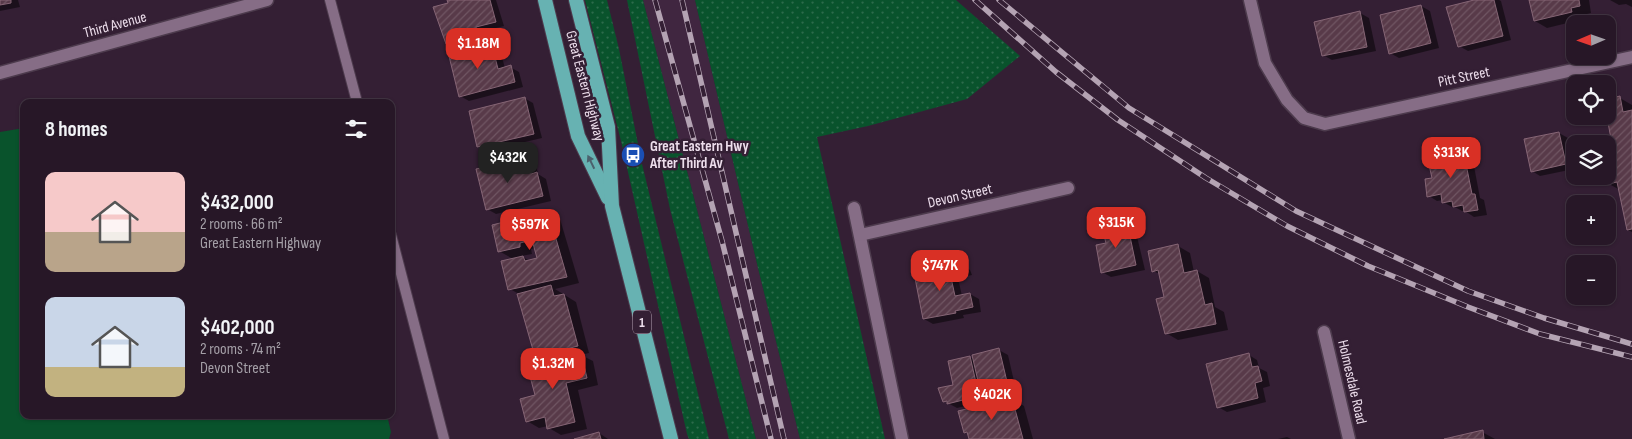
<!DOCTYPE html>
<meta charset="utf-8">
<style>
body{margin:0;font-family:"Sofia Sans Condensed",sans-serif;background:#2f202f;color:#f1f3f6;height:100vh;display:flex;flex-direction:column;font-size:19px;white-space:nowrap}
*{box-sizing:border-box;margin:0}
p{font-size:16px;color:#a49fa7}
.icon{flex:none;width:28px;height:28px;fill:none;stroke:currentColor;stroke-width:2;stroke-linecap:round;stroke-linejoin:round}
.map{position:relative;flex:1;overflow:hidden}
.sheet{position:absolute;left:20px;top:99px;width:375px;height:320px;display:flex;flex-direction:column;background:#271727;border-radius:10px;box-shadow:0 1px 4px #0004,0 0 0 1px #433644}
.sheet>*{flex:none}
.needle{width:32px;rotate:268deg}
.controls{position:absolute;left:1566px;top:15px;display:grid;gap:10px}
.controls a{display:grid;place-items:center;width:50px;height:50px;border-radius:10px;background:#271727;box-shadow:0 1px 4px #0004,0 0 0 1px #433644;font-size:25px}
.price{position:absolute;translate:-50% -42px;padding:0 11px;border-radius:10px;background:#d93025;color:#fff;font-size:16px;line-height:32px;filter:drop-shadow(0 1px 2px #0008)}
.price::after{content:'';position:absolute;left:50%;top:30px;width:15px;height:11px;margin-left:-8px;background:inherit;clip-path:polygon(0 0,100% 0,50% 100%)}
.price.active{background:#222;color:#fff}
ul{padding:0;list-style:none}
li{display:flex;align-items:center;gap:15px;height:125px;padding:0 25px}
li span{display:grid;place-items:center;flex:none;width:140px;height:100px;border-radius:10px;color:#555}
li>.icon{margin-inline-start:auto}
span .icon{width:60px;height:60px;fill:#fffc;stroke-width:1}
li b{font-size:21px}
h2{display:flex;justify-content:space-between;align-items:center;height:60px;padding:0 25px;font-size:21px}
.map>svg:first-child{display:block}
.built{fill:#402640}
.grass{fill:url(#grass-dots)}
.green{fill:#09532c}
.shadow{fill:#0007;fill-rule:evenodd}
.building{fill:url(#building-hatch);stroke:#866575}
.lines{fill:none;stroke-linecap:round;stroke-linejoin:round}
.service-casing{stroke:#4d3b4d;stroke-width:12}
.minor-casing{stroke:#4d3b4d;stroke-width:15}
.trunk-casing{stroke:#4d3b4d;stroke-width:16}
.service{stroke:#866d86;stroke-width:10}
.minor{stroke:#866d86;stroke-width:12}
.trunk{stroke:#67b2b2;stroke-width:14}
.rail-casing{stroke:#b4a3b3;stroke-width:5.5}
.rail{stroke:#341f34;stroke-width:4;stroke-dasharray:11;stroke-linecap:butt}
.oneway{fill:#4b616d}
.labels{text-anchor:middle;dominant-baseline:central;stroke-width:5;stroke-linejoin:round;paint-order:stroke}
.shield{fill:#341f34;stroke:#b6a5b5;stroke-width:1}
.shield-label{font-size:14px;font-weight:bold;fill:#eddeec}
.street-label{font-size:15px;fill:#eddeec;stroke:#341f34}
.poi-label{font-size:15px;font-weight:bold;fill:#eddeec;stroke:#341f34;text-anchor:start}
</style>
<div class="map">
<svg width="1632" height="439" viewBox="0 0 1632 439">
<defs>
<pattern id="grass-dots" width="8" height="8" patternUnits="userSpaceOnUse" patternTransform="scale(1.25)"><rect width="8" height="8" fill="#09532c"/><path d="M2 2h.1M6 6h.1" fill="none" stroke="#2d6b4b" stroke-width="1.8" stroke-linecap="round"/></pattern>
<pattern id="building-hatch" width="6" height="6" patternUnits="userSpaceOnUse" patternTransform="scale(1.25)"><rect width="6" height="6" fill="#583a49"/><path d="M-1 1l2-2M0 6l6-6M5 7l2-2" fill="none" stroke="#705663"/></pattern>
</defs>
<rect width="100%" height="100%" fill="#341f34"/>
<polygon class="built" points="643,0 695,0 758,268 800,439 756,439"/>
<g class="grass">
<polygon points="585,0 607,0 619,49 642,164 709,439 689,439 687,434 621,141"/>
<polygon points="627,0 643,0 756,439 729,439 670,209"/>
<polygon points="695,0 956,0 1020,56 967,99 868,126 817,137 885,439 800,439 758,268"/>
</g>
<polygon class="green" points="24,128 24,415 387,415 391,432 389,439 0,439 0,132"/>
<g class="shadow">
<polygon points="0,0 18,0 20,7 0,11"/>
<polygon points="448,0 496,0 504,26 484,31 486,40 455,49 447,43 450,4"/>
<polygon points="1479,0 1499,0 1501,1 1511,40 1468,51 1459,46"/>
<polygon points="1530,0 1589,0 1591,13 1583,15 1584,19 1547,28 1535,21"/>
<polygon points="1610,0 1632,0 1632,7 1626,4 1619,5"/>
<polygon points="1421,6 1430,11 1439,48 1399,58 1390,53"/>
<polygon points="1360,13 1369,18 1376,51 1332,60 1323,55"/>
<polygon points="490,42 499,47 505,68 510,67 519,72 523,87 469,101 460,96"/>
<polygon points="524,98 533,103 542,138 487,151 478,146"/>
<polygon points="1620,98 1632,105 1632,232 1628,230 1620,190 1609,184 1608,164 1616,162 1610,126 1608,126 1595,119 1608,116 1608,100"/>
<polygon points="1559,133 1568,138 1574,169 1540,176 1532,171"/>
<polygon points="1462,145 1471,150 1480,198 1484,200 1487,215 1474,217 1465,211 1462,211 1455,207 1452,207 1443,202 1443,200 1437,201 1429,196 1433,179 1452,152 1451,147"/>
<polygon points="527,159 536,164 538,174 546,179 551,201 496,214 487,209"/>
<path d="M548 212 560 219 579 283 555 289 576 302 589 353 581 355 593 361 598 385 578 390 587 429 561 435 549 428 548 426 539 428 527 421 537 396 546 362 536 356 519 294 510 289 513 259 499 251ZM535 248 538 259 530 261 521 256 532 254 531 249Z"/>
<polygon points="1127,223 1135,228 1145,270 1111,277 1102,272 1107,244"/>
<polygon points="1178,246 1190,253 1194,272 1197,271 1209,278 1215,307 1224,312 1228,330 1178,340 1166,333 1165,297 1160,274 1153,271"/>
<polygon points="962,264 970,270 972,275 958,278 962,296 970,294 979,299 981,312 963,315 964,318 933,324 924,319 916,274"/>
<polygon points="999,350 1008,355 1016,390 1008,392 1008,395 991,399 986,396 987,401 957,408 944,401 970,357 975,360"/>
<polygon points="1249,355 1257,360 1259,368 1267,372 1270,386 1263,388 1266,402 1227,412 1218,407"/>
<polygon points="1012,399 1024,406 1033,439 970,439 969,434 965,432"/>
<polygon points="1482,432 1495,439 1450,439"/>
<polygon points="599,433 608,439 578,439"/>
<polygon points="1287,437 1291,439 1278,439"/>
</g>
<g class="building">
<polygon points="0,0 11,0 11,3 0,5"/>
<polygon points="447,0 490,0 496,22 476,27 477,35 446,44 433,7 448,3"/>
<polygon points="1474,0 1494,0 1503,36 1458,47 1446,7"/>
<polygon points="1529,0 1579,0 1580,6 1571,8 1572,12 1534,21"/>
<polygon points="1421,5 1431,43 1389,54 1380,15"/>
<polygon points="1360,11 1367,47 1322,56 1314,22"/>
<polygon points="491,41 498,69 511,65 515,82 459,97 448,52"/>
<polygon points="1620,96 1623,112 1632,110 1632,229 1627,230 1617,182 1608,184 1606,176 1608,176 1608,163 1615,161 1607,117 1594,120 1594,116 1608,116 1608,99"/>
<polygon points="525,97 534,134 477,147 469,111"/>
<polygon points="1559,132 1566,164 1531,172 1524,139"/>
<polygon points="1462,144 1472,194 1475,194 1478,210 1464,212 1463,205 1453,207 1452,201 1442,203 1441,194 1427,197 1425,179 1432,178 1427,156 1450,151 1449,146"/>
<polygon points="528,158 531,174 537,172 543,196 486,210 476,169"/>
<polygon points="548,211 567,277 508,290 501,261 523,256 525,261 537,258 532,240 520,243 520,247 498,252 492,225"/>
<polygon points="1127,222 1136,265 1101,273 1096,245 1106,243 1102,228"/>
<polygon points="1178,244 1184,273 1197,270 1205,305 1212,303 1216,324 1165,334 1156,299 1164,297 1158,270 1152,272 1148,251"/>
<polygon points="962,263 963,270 950,273 955,296 970,293 973,307 955,311 956,313 923,319 914,273"/>
<polygon points="551,285 554,296 564,294 578,346 535,357 517,294"/>
<polygon points="999,348 1008,386 1000,388 1000,390 981,394 972,355"/>
<polygon points="581,353 587,378 566,383 575,422 547,429 545,417 526,422 520,399 535,395 527,365"/>
<polygon points="1249,353 1252,367 1258,366 1262,381 1255,383 1258,398 1217,408 1206,364"/>
<polygon points="970,356 979,396 947,404 947,401 943,402 938,388 953,385 948,361"/>
<polygon points="1012,398 1023,439 969,439 967,432 964,433 958,411"/>
<polygon points="1483,430 1484,439 1444,439"/>
<polygon points="599,432 601,439 574,439"/>
</g>
<g class="lines">
<g class="service-casing">
<g id="service">
<polyline points="330,0 357,102"/>
<polyline points="391,235 444,439"/>
</g>
</g>
<g class="minor-casing">
<g id="minor">
<polyline points="1250,0 1265,63 1287,100 1304,118 1325,124 1632,57"/>
<polyline points="0,73 267,0"/>
<polyline points="854,208 902,439"/>
<polyline points="860,235 1068,188"/>
<polyline points="1324,332 1349,439"/>
</g>
</g>
<g class="trunk-casing">
<g id="trunk">
<polyline points="545,0 578,136 608,198"/>
<polyline points="576,0 608,127 612,206 671,439"/>
</g>
</g>
<use href="#service" class="service"/>
<use href="#minor" class="minor"/>
<use href="#trunk" class="trunk"/>
<g class="rail-casing">
<g id="rail">
<polyline points="655,0 722,241 771,439"/>
<polyline points="682,0 784,439"/>
<polyline points="975,0 1056,72 1118,120 1206,178 1287,226 1368,266 1468,307 1540,334 1632,357"/>
<polyline points="999,0 1129,108 1296,211 1468,291 1544,318 1632,344"/>
</g>
</g>
<use href="#rail" class="rail"/>
</g>
<defs><path id="oneway-solid" d="M-6-.8H1V-3.2L6.5 0L1 3.2V.8H-6Z" transform="scale(1.25)"/></defs>
<use class="oneway" href="#oneway-solid" transform="translate(591 162) rotate(-116)"/>
<defs>
<g id="bus-disc" transform="scale(1.25)"><circle r="9.5" fill="#1a4fb4" stroke="#341f34"/><path d="M-5-6H5V4H4V6H2V4H-2V6H-4V4H-5ZM-3.5-4V0h7V-4ZM-3.5 1.2v1.5H-2V1.2ZM2 1.2v1.5H3.5V1.2Z" fill="#fff"/></g>
</defs>
<g fill-rule="evenodd">
<use href="#bus-disc" x="633" y="155"/>
</g>
<g class="labels">
<rect class="shield" x="633" y="310.5" width="18" height="23" rx="4"/>
<g class="shield-label">
<text x="642" y="322">1</text>
</g>
<g class="street-label">
<text transform="translate(115 25) rotate(-15)">Third Avenue</text>
<text transform="translate(1464 77) rotate(-12)">Pitt Street</text>
<text transform="translate(585 86) rotate(75)">Great Eastern Highway</text>
<text transform="translate(960 196) rotate(-13)">Devon Street</text>
<text transform="translate(1352 382) rotate(77)">Holmesdale Road</text>
</g>
<g class="poi-label">
<text x="650" y="146">Great Eastern Hwy<tspan x="650" dy="17">After Third Av</tspan></text>
</g>
</g>
</svg>
<div class="controls">
<a><svg class="needle" viewBox="-14 -14 28 28"><path d="M0-13l5 13h-10z" fill="#e53935"/><path d="M0 13l5-13h-10z" fill="#a49fa7"/></svg></a>
<a><svg class="icon" aria-label="locate" viewBox="0 0 24 24"><circle cx="12" cy="12" r="6"/><path d="M12 2v4M12 18v4M2 12h4M18 12h4"/></svg></a>
<a><svg class="icon" aria-label="layers" viewBox="0 0 24 24"><path d="M12 4l9 5-9 5-9-5zM3 14l9 5 9-5"/></svg></a>
<a>+</a>
<a>−</a>
</div>
<b class="price" style="left:478px;top:70px">$1.18M</b>
<b class="price" style="left:1451px;top:179px">$313K</b>
<b class="price active" style="left:508px;top:184px">$432K</b>
<b class="price" style="left:1116px;top:249px">$315K</b>
<b class="price" style="left:530px;top:251px">$597K</b>
<b class="price" style="left:940px;top:292px">$747K</b>
<b class="price" style="left:553px;top:390px">$1.32M</b>
<b class="price" style="left:992px;top:421px">$402K</b>
<section class="sheet">
<h2>8 homes<svg class="icon" aria-label="filters" viewBox="0 0 24 24"><path d="M4 7h16M4 17h16"/><circle cx="9" cy="7" r="2"/><circle cx="15" cy="17" r="2"/></svg></h2>
<ul>
<li><span style="background:linear-gradient(#f6c9c9 60%,#b9a48a 0)"><svg class="icon" aria-label="home" viewBox="0 0 24 24"><path d="M3 11l9-7 9 7M6 9v11h12V9"/></svg></span><div><b>$432,000</b><p>2 rooms · 66 m²</p><p>Great Eastern Highway</p></div></li>
<li><span style="background:linear-gradient(#c9d6e8 70%,#c2b280 0)"><svg class="icon" aria-label="home" viewBox="0 0 24 24"><path d="M3 11l9-7 9 7M6 9v11h12V9"/></svg></span><div><b>$402,000</b><p>2 rooms · 74 m²</p><p>Devon Street</p></div></li>
</ul>
</section>
</div>
